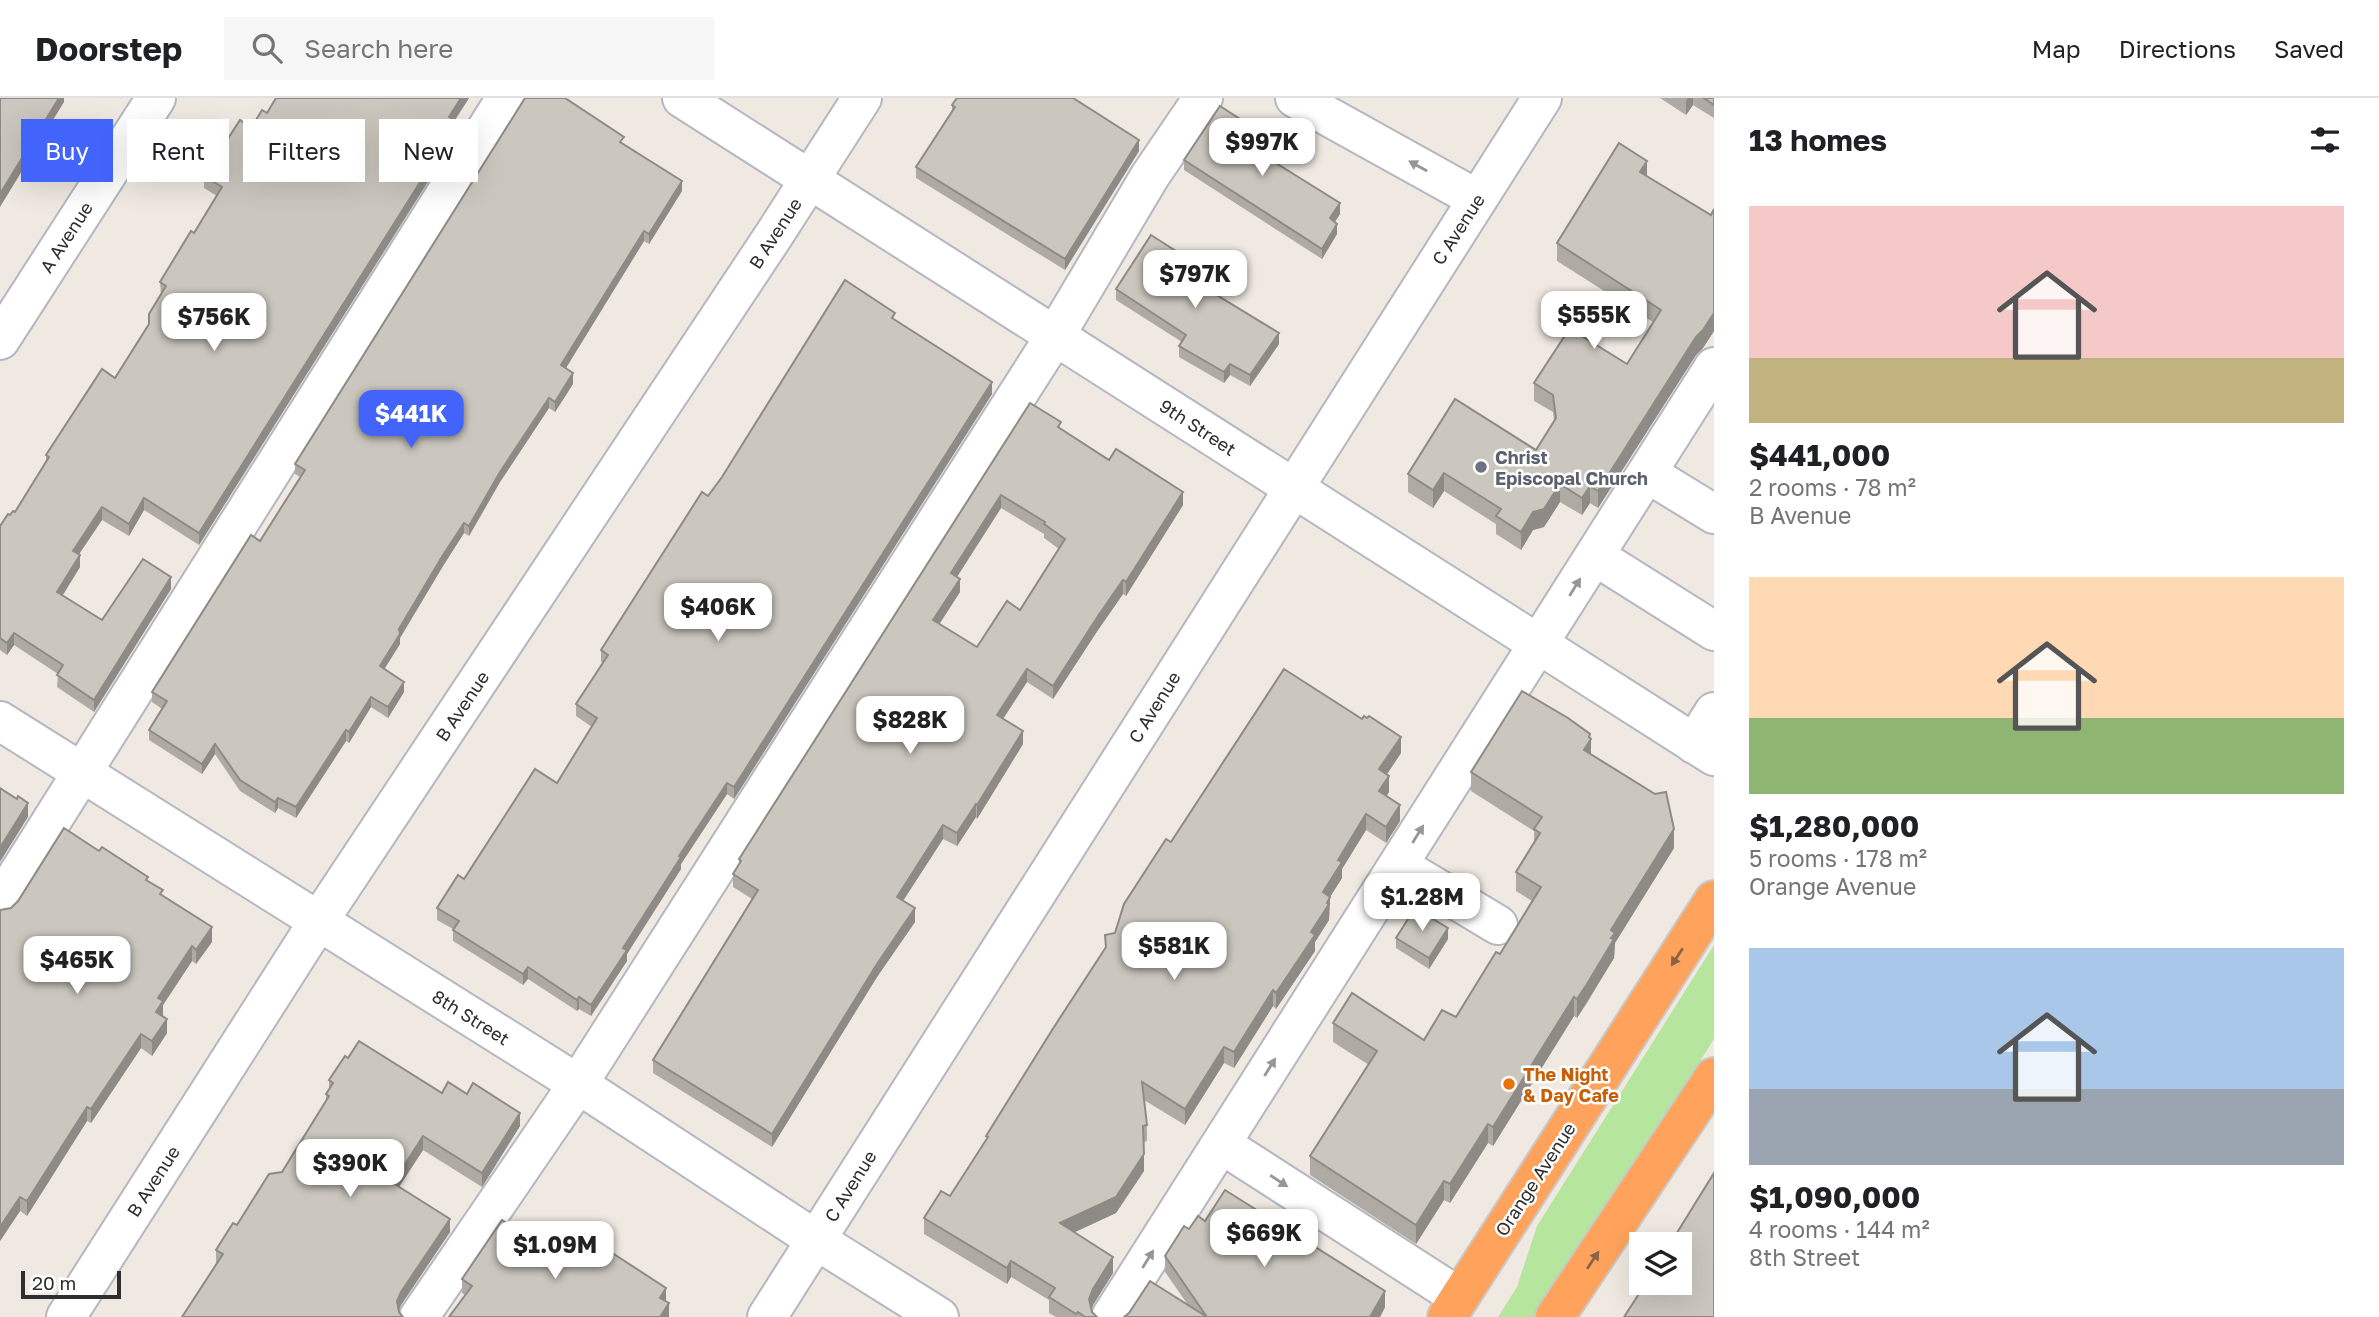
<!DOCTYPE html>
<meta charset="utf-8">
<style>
body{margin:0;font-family:"Golos Text",sans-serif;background:#f6f6f6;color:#202124;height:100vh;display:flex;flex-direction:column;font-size:26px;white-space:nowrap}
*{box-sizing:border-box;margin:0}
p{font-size:23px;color:#757577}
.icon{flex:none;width:38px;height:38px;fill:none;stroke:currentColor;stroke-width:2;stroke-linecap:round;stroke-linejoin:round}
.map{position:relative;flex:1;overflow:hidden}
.panel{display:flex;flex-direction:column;background:#fff;width:665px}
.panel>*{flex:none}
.hud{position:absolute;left:21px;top:21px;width:665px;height:63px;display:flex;gap:14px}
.controls{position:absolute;left:1629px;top:1134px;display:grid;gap:14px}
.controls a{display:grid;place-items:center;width:63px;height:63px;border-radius:0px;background:#fff;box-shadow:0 7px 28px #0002;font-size:35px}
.scale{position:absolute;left:21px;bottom:18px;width:100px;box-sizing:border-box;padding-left:7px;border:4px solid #2e2e2e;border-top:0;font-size:19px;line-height:24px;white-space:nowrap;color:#2e2e2e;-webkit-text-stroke:5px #fff;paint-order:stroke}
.price{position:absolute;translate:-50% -60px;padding:0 16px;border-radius:14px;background:#fff;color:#222;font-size:23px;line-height:46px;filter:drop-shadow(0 2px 4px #0008)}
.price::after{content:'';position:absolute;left:50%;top:42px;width:21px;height:16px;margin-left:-10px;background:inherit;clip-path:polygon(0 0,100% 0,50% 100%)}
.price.current{background:#4264fb;color:#fff}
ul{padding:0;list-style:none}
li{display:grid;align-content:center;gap:14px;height:371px;padding:0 35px}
li span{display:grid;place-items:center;height:217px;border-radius:0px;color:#555}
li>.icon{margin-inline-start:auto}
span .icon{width:126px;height:126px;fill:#fffc;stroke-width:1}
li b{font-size:30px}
h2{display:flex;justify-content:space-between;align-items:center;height:84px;padding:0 35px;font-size:30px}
.chip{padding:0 24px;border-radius:0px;background:#fff;box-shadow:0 7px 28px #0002;font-size:24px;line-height:63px}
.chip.current{background:#4264fb;color:#fff}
header{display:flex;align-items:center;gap:42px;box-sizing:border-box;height:98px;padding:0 35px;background:#fff;border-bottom:2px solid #e0e0e0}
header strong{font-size:33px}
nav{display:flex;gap:38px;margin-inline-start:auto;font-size:24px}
.search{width:490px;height:63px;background:#f6f6f6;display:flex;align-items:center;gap:18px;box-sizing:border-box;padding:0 24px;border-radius:0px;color:#757577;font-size:26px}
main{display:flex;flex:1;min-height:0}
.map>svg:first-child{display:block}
.green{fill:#b6e59e}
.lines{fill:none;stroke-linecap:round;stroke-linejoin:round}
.minor-casing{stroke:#b4b7c1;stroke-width:42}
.highway-casing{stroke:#c9c9c9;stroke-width:42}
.minor{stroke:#fff;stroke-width:38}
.highway{stroke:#ffa35c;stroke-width:38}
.wall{fill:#afaba4;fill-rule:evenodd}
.shaded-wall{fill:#8e8b86}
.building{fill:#cbc7bf;stroke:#8e8b86;stroke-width:2;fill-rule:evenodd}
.oneway{fill:#969696}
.oneway2{fill:#8c6343}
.worship-dot{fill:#6b7280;stroke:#fff;stroke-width:2.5}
.food-dot{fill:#e8710a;stroke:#fff;stroke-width:2.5}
.labels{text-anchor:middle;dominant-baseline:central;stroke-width:5;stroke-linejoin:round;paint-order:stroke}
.street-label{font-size:18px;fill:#2e2e2e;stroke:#fff}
.worship-label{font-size:18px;font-weight:bold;fill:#5b616d;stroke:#fff;text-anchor:start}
.food-label{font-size:18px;font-weight:bold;fill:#c56008;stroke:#fff;text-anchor:start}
</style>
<header>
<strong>Doorstep</strong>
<div class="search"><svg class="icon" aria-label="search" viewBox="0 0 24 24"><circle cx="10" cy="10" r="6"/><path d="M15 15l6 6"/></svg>Search here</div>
<nav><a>Map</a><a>Directions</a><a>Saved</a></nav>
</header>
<main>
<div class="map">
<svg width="1714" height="1219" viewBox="0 0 1714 1219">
<rect width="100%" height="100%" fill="#efe9e1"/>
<polygon class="green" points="1714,847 1714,941 1538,1219 1498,1219 1517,1189 1537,1128"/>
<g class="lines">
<g class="minor-casing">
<g id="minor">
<polyline points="682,0 1714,658"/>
<polyline points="1295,0 1477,101"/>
<polyline points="0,242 156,0"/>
<polyline points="1647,375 1714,416"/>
<polyline points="1595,458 1714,533"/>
<polyline points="0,623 578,986 816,1142 939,1219"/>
<polyline points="1694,646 1714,614"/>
<polyline points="1398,767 1498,827"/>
<polyline points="0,805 506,0"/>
<polyline points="1221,1046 1459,1199"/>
<polyline points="66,1219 318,824 774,137 862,0"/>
<polyline points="419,1219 578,986 1055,238 1150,78 1203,0"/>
<polyline points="767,1219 1542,0"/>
<polyline points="1111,1219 1714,269"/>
</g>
</g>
<g class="highway-casing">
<g id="highway">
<polyline points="1447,1219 1714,802"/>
<polyline points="1555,1219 1714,979"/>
</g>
</g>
<use href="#minor" class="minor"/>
<use href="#highway" class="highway"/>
</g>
<g class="wall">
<polygon points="469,0 455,22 458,36 199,447 144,412 129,438 102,422 79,456 80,469 63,497 102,522 171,491 94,614 57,589 58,576 14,547 7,557 0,552 0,428 10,417 15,414 46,363 46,357 115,280 149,226 161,197 160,184 194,135 217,98 204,90 204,78 267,15"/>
<polygon points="1660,0 1714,0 1714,20 1693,7 1686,17"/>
<polygon points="952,7 1139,53 1065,172 916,80 916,69 952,12"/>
<polygon points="1260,45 1255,53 1340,116 1335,124 1337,136 1322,161 1184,72 1184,62"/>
<polygon points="624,46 682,93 649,146 644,143 566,270 573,286 555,314 549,310 500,384 469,438 464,435 443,468 400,540 400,546 384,571 404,594 388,620 371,609 349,645 346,643 296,720 278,710 275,715 240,693 215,656 202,676 149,642 149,632 162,611 152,604 152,594 260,443 300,379 295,376 295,366"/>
<polygon points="1647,78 1711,117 1714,111 1714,233 1703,250 1696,257 1598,410 1590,405 1582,417 1560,404 1544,429 1533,432 1521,452 1496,436 1496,426 1444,393 1433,410 1408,394 1408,376 1536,352 1554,323 1553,314 1534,303 1534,285 1627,266 1653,224 1557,163 1557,145"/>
<polygon points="1193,175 1189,180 1279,246 1250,288 1230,277 1224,285 1179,259 1179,248 1182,244 1116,202 1116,191"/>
<polygon points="895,222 992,296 734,701 727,696 681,766 681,771 627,856 627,863 591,918 579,911 577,913 528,881 523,887 453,843 453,831 437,822 437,810 464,781 557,685 592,629 576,618 576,606 603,565 601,564 601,552 708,398"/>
<path d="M1030 305 1061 331 1183 407 1126 498 1123 496 1098 532 1053 601 1027 584 1003 621 1023 646 977 721 976 719 957 748 943 741 903 803 915 824 877 879 772 1049 653 975V962L752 801 733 789V776L739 766V761ZM1001 410 1044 436V440L1059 451 1020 512 977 549 939 526 960 494 957 479Z"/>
<polygon points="1590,640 1591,656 1674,750 1615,845 1614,860 1587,905 1577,920 1574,918 1493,1048 1488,1045 1450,1105 1444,1102 1416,1146 1310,1077 1310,1058 1369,967 1333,944 1333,925 1424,942 1456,919 1500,856 1532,803 1516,793 1516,774 1534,745 1534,733 1471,693 1471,674"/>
<polygon points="1401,655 1387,676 1389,694 1386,698 1400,723 1386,745 1366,732 1342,771 1342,780 1330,799 1329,822 1315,844 1315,853 1276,911 1273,908 1234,970 1224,965 1185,1027 1144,1002 1147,1027 1147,1043 1144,1044 1144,1073 1116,1115 1075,1134 1113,1175 1093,1207 1092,1214 1097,1219 1056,1219 1049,1215 1049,1202 1011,1179 1007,1186 924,1136 924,1120 950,1098 986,1042 986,1038 1105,850 1105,837 1115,835 1171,744"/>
<polygon points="99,753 148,783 212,844 196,866 192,863 163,907 162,918 167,935 152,958 141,950 91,1025 87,1023 27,1118 20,1113 0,1143 0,812 11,810"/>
<polygon points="1396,840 1448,841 1429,871 1396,850"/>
<polygon points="348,960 442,995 520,1028 482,1089 423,1052 399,1089 450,1134 401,1207 399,1213 216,1165 216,1152 282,1074 326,1003 326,996 329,992 329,982"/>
<polygon points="1205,1123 1385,1209 1380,1219 1124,1219 1188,1207 1165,1174 1165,1158 1189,1131"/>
<polygon points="537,1145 584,1156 666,1203 669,1219 465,1197 462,1195 462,1181"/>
</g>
<g class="shaded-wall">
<polygon points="59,0 64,0 64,4 0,109 0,96"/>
<polygon points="461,0 469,0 449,31 449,19"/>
<polygon points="1688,0 1693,0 1693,7 1686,17 1686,3"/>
<polygon points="458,24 458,36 199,447 199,435"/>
<polygon points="1260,34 1260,45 1250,60 1250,49"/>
<polygon points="1139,42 1139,53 1065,172 1065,161"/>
<polygon points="1647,63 1647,81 1640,74"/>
<polygon points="682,83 682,93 649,146 649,136"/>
<polygon points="1340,105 1340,116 1330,131 1330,120"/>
<polygon points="1337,126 1337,136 1322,161 1322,151"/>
<polygon points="644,133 644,143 561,278 561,267"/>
<polygon points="1193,164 1193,175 1184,188 1184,177"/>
<polygon points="1714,215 1714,233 1703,250 1696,257 1598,410 1598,393 1696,239"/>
<polygon points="1279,235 1279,246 1250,288 1250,277"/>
<polygon points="1230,266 1230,277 1224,285 1224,274"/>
<polygon points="573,275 573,286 555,314 555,304"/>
<polygon points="992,284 992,296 734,701 734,689"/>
<polygon points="549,300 549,310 500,384 469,438 469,428 500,374"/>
<polygon points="1444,375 1444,393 1433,410 1433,392"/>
<polygon points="1560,386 1560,404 1544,429 1533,432 1521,452 1521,434 1533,414"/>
<polygon points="1590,388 1590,405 1582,417 1582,400"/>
<polygon points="1183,394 1183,407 1126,498 1126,484"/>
<polygon points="1001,397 1001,410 951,488 951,475"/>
<polygon points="144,400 144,412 129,438 129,426"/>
<polygon points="102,409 102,422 73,465 73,453"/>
<polygon points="464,425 464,435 443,468 400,540 400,546 380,578 380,568 399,531 443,457"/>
<polygon points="80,457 80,469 57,506 57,494"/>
<polygon points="171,479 171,491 94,614 94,602"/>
<polygon points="960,481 960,494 933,536 933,522"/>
<polygon points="1123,482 1123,496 1098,532 1053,601 1053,588 1098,518"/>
<polygon points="14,535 14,547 7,557 7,545"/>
<polygon points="1027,571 1027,584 997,630 997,617"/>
<polygon points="404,584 404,594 388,620 388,609"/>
<polygon points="371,599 371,609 349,645 349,634"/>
<polygon points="346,632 346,643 296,720 296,709"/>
<polygon points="1023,633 1023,646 977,721 977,707"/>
<polygon points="1590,636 1590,642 1591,641 1591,660 1584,652"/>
<polygon points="1401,639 1401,655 1379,688 1379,671"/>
<polygon points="215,646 215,656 202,676 202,666"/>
<polygon points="1389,678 1389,694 1379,710 1379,693"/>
<polygon points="727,685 727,696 681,766 681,771 627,856 627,863 591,918 591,907 623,850 679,758"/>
<polygon points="278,700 278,710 275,715 275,704"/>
<polygon points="28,705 28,719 0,764 0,750"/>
<polygon points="976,706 976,719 957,748 957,735"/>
<polygon points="1400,707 1400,723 1386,745 1386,729"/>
<polygon points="1366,716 1366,732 1342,771 1342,780 1330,799 1329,822 1315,844 1315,853 1276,911 1276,895 1338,762"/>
<polygon points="943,727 943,741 897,812 897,799"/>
<polygon points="1674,731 1674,750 1615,845 1614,860 1577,920 1577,901 1611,832"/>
<polygon points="915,810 915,824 877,879 772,1049 772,1036 877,866"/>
<polygon points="212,829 212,844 196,866 196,852"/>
<polygon points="1448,830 1448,841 1429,871 1429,860"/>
<polygon points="192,848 192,863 163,907 163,918 156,929 156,914 158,900"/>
<polygon points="528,869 528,881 523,887 523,876"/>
<polygon points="1273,892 1273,908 1234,970 1234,954"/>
<polygon points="579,899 579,911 577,913 577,902"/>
<polygon points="1574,899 1574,918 1493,1048 1493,1029"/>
<polygon points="167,921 167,935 152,958 152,943"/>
<polygon points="141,936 141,950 91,1025 91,1011"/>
<polygon points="1224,949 1224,965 1185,1027 1185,1011"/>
<polygon points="87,1009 87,1023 27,1118 27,1103"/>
<polygon points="520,1015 520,1028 482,1089 482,1075"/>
<polygon points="1488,1026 1488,1045 1450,1105 1450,1086"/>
<polygon points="423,1038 423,1052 393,1098 393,1085"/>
<polygon points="1144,1056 1144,1073 1116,1115 1060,1141 1060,1125"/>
<polygon points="1444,1083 1444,1102 1416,1146 1416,1127"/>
<polygon points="20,1099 20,1113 0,1143 0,1129"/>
<polygon points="450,1121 450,1134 401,1207 397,1217 397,1203 401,1194"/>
<polygon points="1113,1159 1113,1175 1093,1207 1089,1217 1089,1201 1093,1191"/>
<polygon points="1011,1163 1011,1179 1007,1186 1007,1170"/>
<polygon points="666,1190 666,1203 660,1213 660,1200"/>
<polygon points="1385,1193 1385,1209 1380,1219 1370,1219"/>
<polygon points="669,1205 669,1219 660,1219"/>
</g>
<g class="building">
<polygon points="0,0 59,0 0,96"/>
<polygon points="276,0 461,0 449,19 458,24 199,435 144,400 129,426 102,409 73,453 80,457 57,494 102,522 143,461 171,479 94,602 57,577 63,567 14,535 7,545 0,540 0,428 8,416 10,417 13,413 15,414 49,359 46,357 102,271 115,280 149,226 149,216 166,188 160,184 191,133 194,135 222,89 204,78 240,22 251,30 262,12 267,15"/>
<polygon points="525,0 565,0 624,39 620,44 682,83 649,136 644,133 561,267 573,275 555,304 549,300 500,374 469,428 464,425 443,457 399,531 400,536 380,568 404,584 388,609 371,599 349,634 346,632 296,709 278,700 275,704 240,682 215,646 202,666 149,632 167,603 152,594 251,437 260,443 305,372 295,366"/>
<polygon points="957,0 1073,0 1139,42 1065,161 916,69 955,9 952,7"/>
<polygon points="1704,0 1714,0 1714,7"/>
<polygon points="1220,8 1260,34 1250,49 1340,105 1330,120 1337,126 1322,151 1184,62"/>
<polygon points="1619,45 1647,63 1640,74 1711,117 1714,111 1714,215 1703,232 1696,239 1598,393 1590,388 1582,400 1560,386 1544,411 1533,414 1521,434 1496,418 1501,411 1444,375 1433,392 1408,376 1455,301 1536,352 1556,320 1553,297 1534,285 1566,236 1569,238 1572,232 1627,266 1661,212 1557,145"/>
<polygon points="1151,137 1193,164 1184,177 1279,235 1250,277 1230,266 1224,274 1179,248 1186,237 1116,191"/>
<polygon points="845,182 895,215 892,220 992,284 734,689 727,685 679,758 681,759 623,850 627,852 591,907 579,899 577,902 528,869 523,876 453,832 459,823 437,810 458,777 464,781 535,671 557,685 597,620 576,606 608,557 601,552 702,394 708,398 722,379"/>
<path d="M1030 305 1061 324 1058 329 1109 362 1116 351 1183 394 1126 484 1123 482 1098 518 1053 588 1027 571 997 617 1023 633 977 707 976 706 957 735 943 727 897 799 915 810 877 866 772 1036 653 962 758 792 733 776 741 763 739 761ZM1001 397 1045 424 1044 426 1065 441 1020 512 1007 503 977 549 933 522 960 481 951 475Z"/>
<polygon points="1284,571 1362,621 1364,618 1367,620 1369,618 1401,639 1379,671 1389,678 1379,693 1400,707 1386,729 1366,716 1338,762 1342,764 1323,794 1330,799 1327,805 1329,806 1311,834 1315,837 1276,895 1273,892 1234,954 1224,949 1185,1011 1142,984 1147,1027 1143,1028 1144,1056 1116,1099 1060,1125 1113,1159 1093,1191 1089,1201 1092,1214 1097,1219 1085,1219 1078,1214 1076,1216 1049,1199 1055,1190 1011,1163 1007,1170 924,1120 941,1093 950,1098 988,1039 986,1038 1054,929 1106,849 1105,837 1115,835 1124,806 1166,741 1171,744"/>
<polygon points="1522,593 1568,620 1590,636 1589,639 1591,641 1584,652 1655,696 1666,694 1674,731 1611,832 1615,835 1611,840 1614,841 1587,886 1577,901 1574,899 1493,1029 1488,1026 1450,1086 1444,1083 1416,1127 1310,1058 1377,953 1333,925 1352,895 1424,942 1442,912 1456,919 1496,854 1500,856 1541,789 1516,774 1540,735 1534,731 1542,719 1471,674"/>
<polygon points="0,690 17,701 18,698 28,705 0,750"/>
<polygon points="64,730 99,753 102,749 148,779 146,782 163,792 160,796 212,829 196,852 192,848 158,900 163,903 156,914 167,921 152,943 141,936 91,1011 87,1009 27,1103 20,1099 0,1129 0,812 11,810 18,803"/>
<polygon points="1415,810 1448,830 1429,860 1396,840"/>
<polygon points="359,943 442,995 448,984 467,996 473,985 520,1015 482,1075 423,1038 393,1085 450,1121 401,1194 397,1203 399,1214 403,1219 182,1219 223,1156 216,1152 233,1125 237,1127 269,1076 282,1074 329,998 326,996 333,985 329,982 345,958 348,960"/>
<polygon points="1714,1075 1714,1219 1624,1219 1646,1185 1680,1185 1680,1146 1670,1146"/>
<polygon points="1225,1092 1385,1193 1370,1219 1207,1219 1165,1158 1184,1128 1189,1131 1198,1118 1205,1123"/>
<polygon points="502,1122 537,1145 546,1131 584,1156 590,1145 597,1150 600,1147 666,1190 660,1200 669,1205 660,1219 449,1219 472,1188 462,1181"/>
<polygon points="1150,1183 1207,1219 1124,1219 1129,1215"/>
</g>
<defs><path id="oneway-solid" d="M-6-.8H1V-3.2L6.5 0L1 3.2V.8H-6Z" transform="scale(1.75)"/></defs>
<g class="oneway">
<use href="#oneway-solid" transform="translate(1418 68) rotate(-151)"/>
<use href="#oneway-solid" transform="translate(1575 489) rotate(-58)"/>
<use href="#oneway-solid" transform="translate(1418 736) rotate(-58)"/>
<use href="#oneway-solid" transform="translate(1270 969) rotate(-58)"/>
<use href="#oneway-solid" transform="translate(1279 1083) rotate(33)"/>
<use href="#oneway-solid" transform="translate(1148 1161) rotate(-58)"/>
</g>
<g class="oneway2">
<use href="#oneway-solid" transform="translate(1677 859) rotate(123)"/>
<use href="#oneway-solid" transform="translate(1593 1162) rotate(-56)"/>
</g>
<circle class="worship-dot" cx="1481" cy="369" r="7"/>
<circle class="food-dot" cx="1509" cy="986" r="7"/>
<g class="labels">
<g class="street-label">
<text transform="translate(1458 131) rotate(-57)">C Avenue</text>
<text transform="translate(775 135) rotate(-57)">B Avenue</text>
<text transform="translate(66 139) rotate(-57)">A Avenue</text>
<text transform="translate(1198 329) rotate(33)">9th Street</text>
<text transform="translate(462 608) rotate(-56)">B Avenue</text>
<text transform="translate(1154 609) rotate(-58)">C Avenue</text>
<text transform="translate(471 919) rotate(32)">8th Street</text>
<text transform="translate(1535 1081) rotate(-57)">Orange Avenue</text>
<text transform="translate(153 1083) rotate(-57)">B Avenue</text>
<text transform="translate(850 1088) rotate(-58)">C Avenue</text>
</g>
<g class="worship-label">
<text x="1495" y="359">Christ<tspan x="1495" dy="21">Episcopal Church</tspan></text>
</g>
<g class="food-label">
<text x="1523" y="976">The Night<tspan x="1523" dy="21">&amp; Day Cafe</tspan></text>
</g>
</g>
</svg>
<div class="controls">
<a><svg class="icon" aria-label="layers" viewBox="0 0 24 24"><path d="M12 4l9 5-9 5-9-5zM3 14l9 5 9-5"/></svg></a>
</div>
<div class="scale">20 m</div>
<b class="price" style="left:1262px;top:80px">$997K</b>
<b class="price" style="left:1195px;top:212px">$797K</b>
<b class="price" style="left:1594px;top:253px">$555K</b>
<b class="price" style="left:214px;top:255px">$756K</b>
<b class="price current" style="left:411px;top:352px">$441K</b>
<b class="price" style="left:718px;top:545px">$406K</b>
<b class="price" style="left:910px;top:658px">$828K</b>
<b class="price" style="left:1422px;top:835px">$1.28M</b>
<b class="price" style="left:1174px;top:884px">$581K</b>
<b class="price" style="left:77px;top:898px">$465K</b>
<b class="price" style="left:350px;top:1101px">$390K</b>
<b class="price" style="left:1264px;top:1171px">$669K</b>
<b class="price" style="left:555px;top:1183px">$1.09M</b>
<div class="hud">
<a class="chip current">Buy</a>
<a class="chip">Rent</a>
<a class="chip">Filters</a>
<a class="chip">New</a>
</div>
</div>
<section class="panel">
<h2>13 homes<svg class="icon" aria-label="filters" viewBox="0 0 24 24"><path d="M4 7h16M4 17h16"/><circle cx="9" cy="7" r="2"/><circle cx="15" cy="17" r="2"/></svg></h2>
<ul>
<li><span style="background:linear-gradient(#f6c9c9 70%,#c2b280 0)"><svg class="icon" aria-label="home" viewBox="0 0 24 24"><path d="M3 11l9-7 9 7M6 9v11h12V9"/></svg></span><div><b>$441,000</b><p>2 rooms · 78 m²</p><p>B Avenue</p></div></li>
<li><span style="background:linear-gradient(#ffd9b3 65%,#8fb573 0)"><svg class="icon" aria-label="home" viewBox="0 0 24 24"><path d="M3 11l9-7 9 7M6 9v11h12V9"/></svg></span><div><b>$1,280,000</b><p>5 rooms · 178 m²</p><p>Orange Avenue</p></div></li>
<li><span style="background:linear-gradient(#a9c7e8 65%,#9aa5b1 0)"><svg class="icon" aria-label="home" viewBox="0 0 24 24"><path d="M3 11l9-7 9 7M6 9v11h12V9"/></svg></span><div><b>$1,090,000</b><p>4 rooms · 144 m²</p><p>8th Street</p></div></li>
</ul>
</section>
</main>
